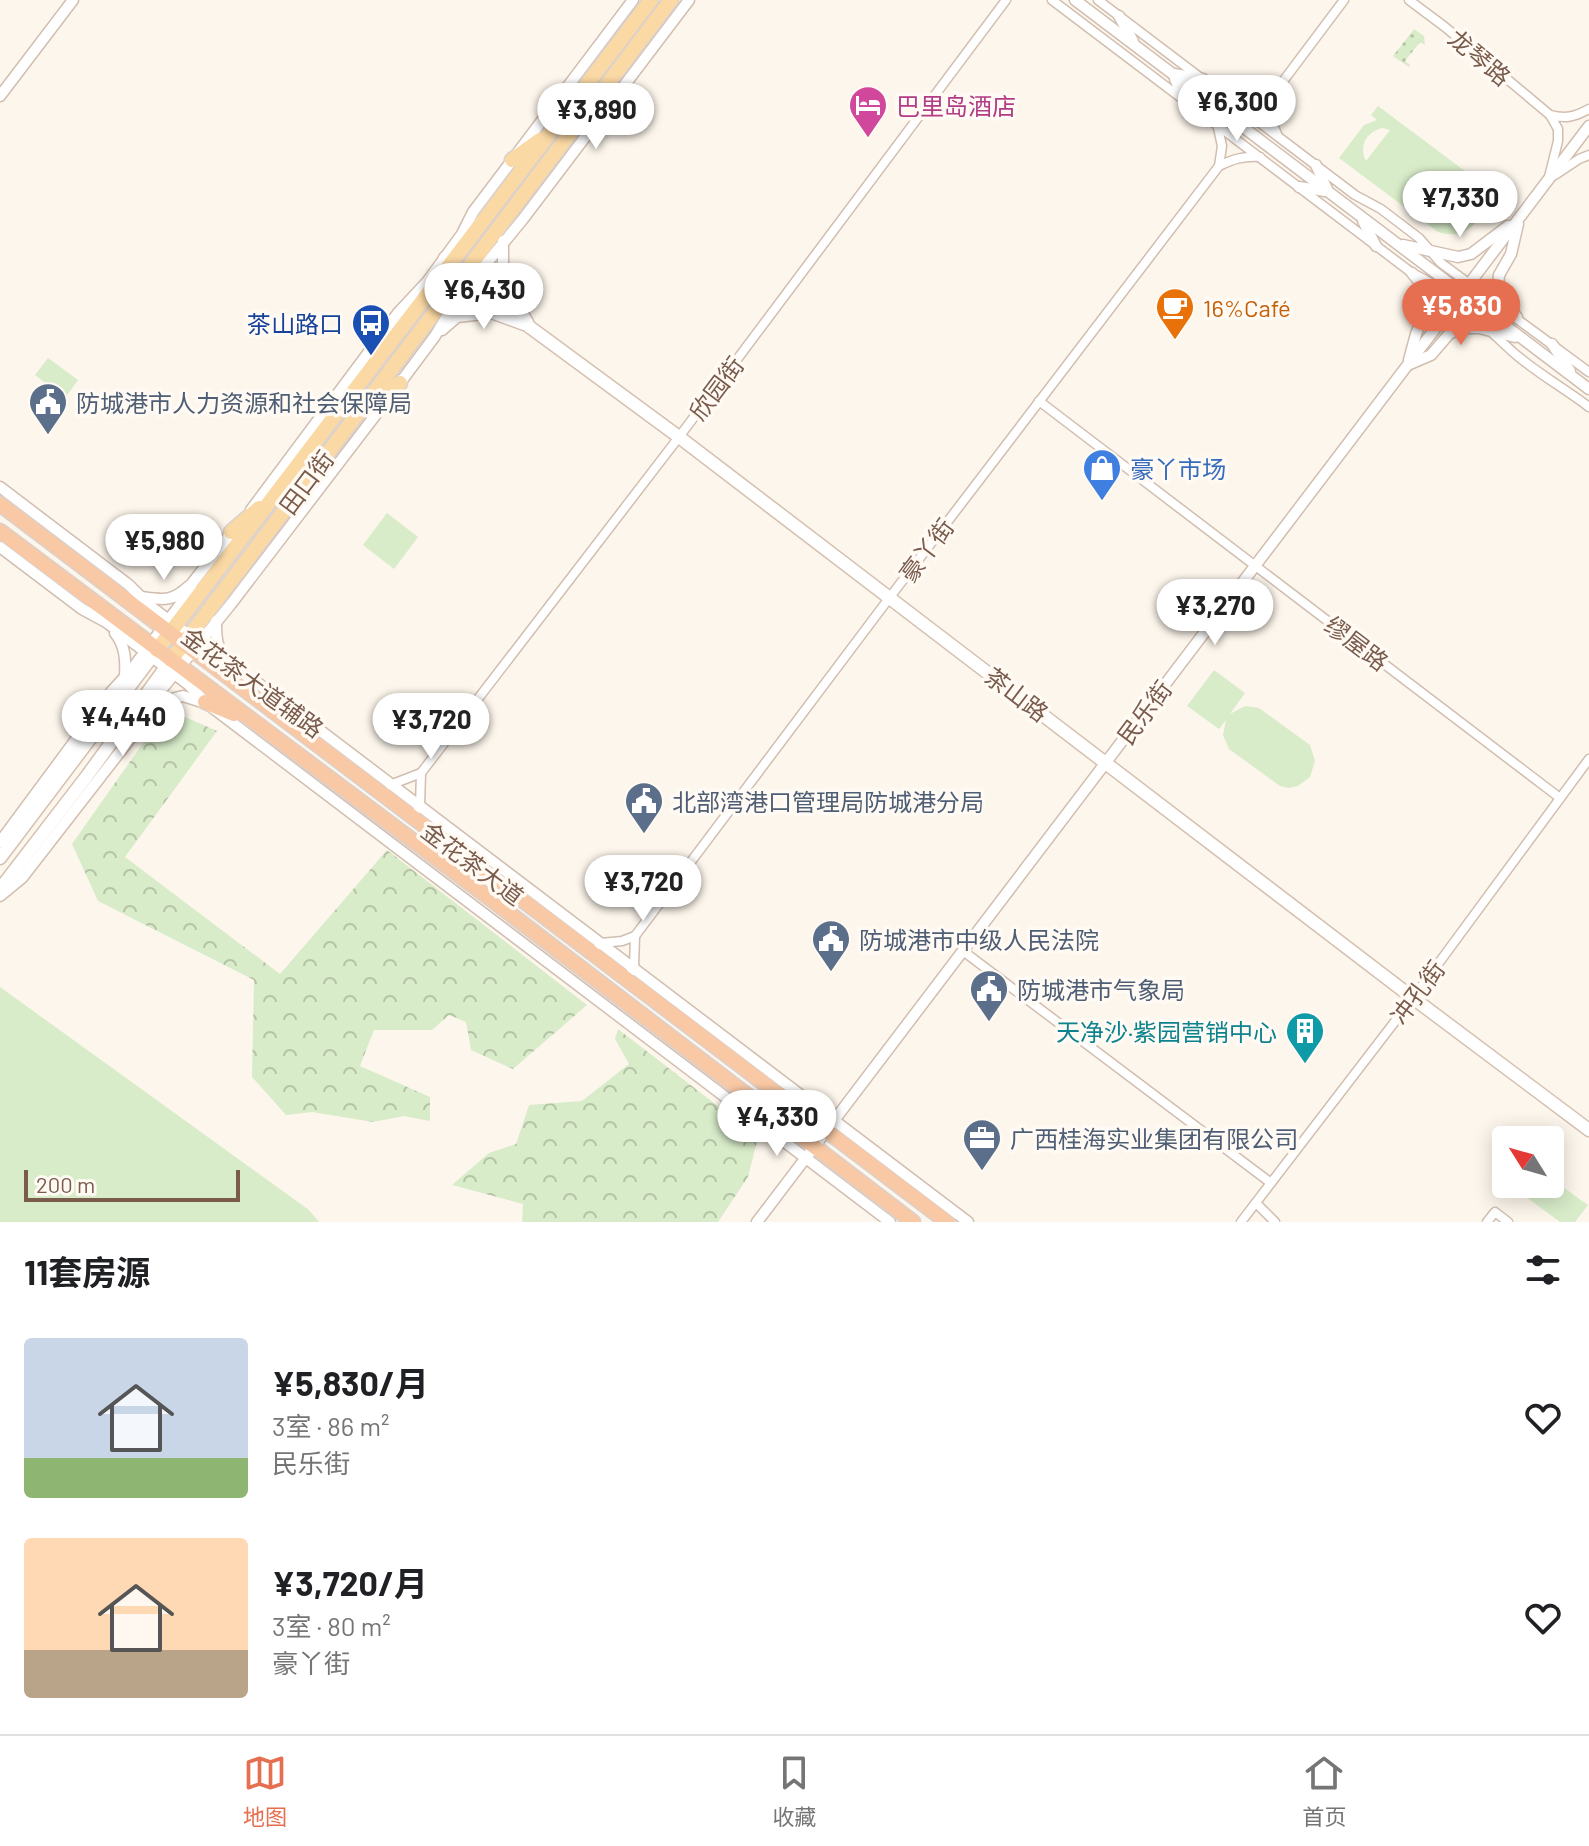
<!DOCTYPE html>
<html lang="zh">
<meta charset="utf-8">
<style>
body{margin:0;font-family:Barlow,"Noto Sans SC",sans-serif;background:#f6f6f6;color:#202124;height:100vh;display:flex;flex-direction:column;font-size:30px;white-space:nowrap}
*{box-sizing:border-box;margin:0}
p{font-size:26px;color:#757577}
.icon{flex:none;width:44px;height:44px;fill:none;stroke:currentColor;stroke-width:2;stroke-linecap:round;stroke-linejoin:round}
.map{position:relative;height:1222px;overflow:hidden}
.drawer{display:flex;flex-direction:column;background:#fff;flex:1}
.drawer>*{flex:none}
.needle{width:52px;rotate:307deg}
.tools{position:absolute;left:1492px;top:1126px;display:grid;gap:16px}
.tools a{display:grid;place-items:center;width:72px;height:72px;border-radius:8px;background:#fff;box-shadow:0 4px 20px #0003;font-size:40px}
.scale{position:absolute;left:24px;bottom:20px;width:216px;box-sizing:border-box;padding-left:8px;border:4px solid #7a5c4d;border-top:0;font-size:22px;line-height:28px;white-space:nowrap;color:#7a5c4d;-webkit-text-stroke:6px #fffaf3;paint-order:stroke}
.price{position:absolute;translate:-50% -68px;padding:0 18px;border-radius:28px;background:#fff;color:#222;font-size:26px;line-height:52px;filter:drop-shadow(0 2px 4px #0008)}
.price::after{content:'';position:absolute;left:50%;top:48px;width:24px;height:18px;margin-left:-12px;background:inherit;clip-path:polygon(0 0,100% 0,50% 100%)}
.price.current{background:#e76f51;color:#fff}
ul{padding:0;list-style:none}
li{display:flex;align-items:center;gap:24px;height:200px;padding:0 24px}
li span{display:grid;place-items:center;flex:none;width:224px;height:160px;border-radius:8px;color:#555}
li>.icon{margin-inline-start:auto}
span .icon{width:96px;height:96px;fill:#fffc;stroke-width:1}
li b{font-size:34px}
h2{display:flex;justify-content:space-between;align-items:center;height:96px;padding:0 24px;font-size:34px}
.dock{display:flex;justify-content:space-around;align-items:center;height:112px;border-top:2px solid #e0e0e0;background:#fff;font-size:22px;color:#757577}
.dock a{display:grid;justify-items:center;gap:4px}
.dock .current{color:#e76f51}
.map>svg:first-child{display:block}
.grass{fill:url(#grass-dots)}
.forest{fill:url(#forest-crowns)}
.green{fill:#d8ecc9;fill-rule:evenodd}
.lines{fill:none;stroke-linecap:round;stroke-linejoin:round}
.minor-casing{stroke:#d1beb0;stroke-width:11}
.tertiary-casing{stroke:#d1beb0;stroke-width:13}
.secondary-casing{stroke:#d6c0b0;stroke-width:15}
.primary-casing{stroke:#dad1cd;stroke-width:17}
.trunk-casing{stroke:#dad1cd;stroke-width:17}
.minor{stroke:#fff;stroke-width:8}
.tertiary{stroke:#fff;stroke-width:10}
.secondary{stroke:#fff;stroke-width:12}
.primary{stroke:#fbd9a5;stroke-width:14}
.trunk{stroke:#f9c8a4;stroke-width:14}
.labels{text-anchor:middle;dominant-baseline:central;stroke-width:7;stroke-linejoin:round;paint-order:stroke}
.street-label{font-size:24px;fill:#7a5c4d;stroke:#fffaf3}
.hotel-label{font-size:24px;fill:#b23c85;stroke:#fffaf3;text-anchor:start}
.food-label{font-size:24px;fill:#c56008;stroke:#fffaf3;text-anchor:start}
.transit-label{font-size:24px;fill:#164399;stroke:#fffaf3;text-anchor:end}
.service-label{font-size:24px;fill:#4e5e75;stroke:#fffaf3;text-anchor:start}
.shop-label{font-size:24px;fill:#366cbe;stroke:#fffaf3;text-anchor:start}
.culture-label{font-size:24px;fill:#0d838f;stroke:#fffaf3;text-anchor:end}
</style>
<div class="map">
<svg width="1589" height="1222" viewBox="0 0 1589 1222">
<defs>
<pattern id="grass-dots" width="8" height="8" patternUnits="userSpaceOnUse" patternTransform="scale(2)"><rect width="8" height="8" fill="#d8ecc9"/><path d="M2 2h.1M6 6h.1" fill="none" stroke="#b4c2a5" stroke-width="1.8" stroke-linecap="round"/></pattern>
<pattern id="forest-crowns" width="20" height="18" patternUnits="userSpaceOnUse" patternTransform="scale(2)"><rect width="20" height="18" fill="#d8ecc9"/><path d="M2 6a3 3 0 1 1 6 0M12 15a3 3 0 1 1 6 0" fill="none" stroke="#b4c2a5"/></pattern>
</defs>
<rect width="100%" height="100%" fill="#fdf6ec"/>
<polygon class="grass" points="1414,29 1424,36 1425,45 1420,42 1405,61 1410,65 1409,67 1393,56"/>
<g class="forest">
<polygon points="167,709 217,731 125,857 280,974 387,850 587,1005 513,1069 471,1050 466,1022 449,1015 432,1030 374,1030 360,1066 430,1097 430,1121 404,1116 373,1122 312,1112 286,1115 252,1077 254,980 98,901 72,844"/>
<polygon points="618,1029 758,1137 748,1177 718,1222 522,1222 523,1204 452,1185 489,1153 516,1144 529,1105 582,1101 629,1064 615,1039"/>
</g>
<g class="green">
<path d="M1378 106 1489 189 1485 195 1492 201C1477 221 1468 241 1438 232L1339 158 1364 125 1377 120 1371 115ZM1382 128 1390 130 1366 161C1359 146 1365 133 1382 128ZM1470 190C1484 208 1469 228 1446 222Z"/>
<polygon points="48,358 78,380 65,398 35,375"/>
<polygon points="387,513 418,537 394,569 363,545"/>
<polygon points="1214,670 1245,693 1230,714 1245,706 1259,708 1310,745 1315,761 1310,777 1298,786 1289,788 1280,786 1229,749 1223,735 1226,720 1219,729 1187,706"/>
<polygon points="0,987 309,1210 319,1222 0,1222"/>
<polygon points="1550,1178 1588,1205 1575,1222 1560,1222 1522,1194 1529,1184 1550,1184"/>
</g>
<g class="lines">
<g class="minor-casing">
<g id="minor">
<path d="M1052 0 1412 273C1451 291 1482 324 1514 353 1537 373 1564 388 1589 407"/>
<polyline points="1098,0 1355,195 1381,209 1419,238 1441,263 1589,372"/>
<polyline points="1409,0 1445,27 1550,115"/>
<polyline points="1234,103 1245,104 1275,92"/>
<polyline points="1218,128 1222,146 1219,166"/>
<polyline points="1277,134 1272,122 1270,113 1275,92 1344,0"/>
<polyline points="1555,175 1579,159 1589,155"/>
<path d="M1549 177 1558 141V129L1550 115C1566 119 1574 117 1589 109"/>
<polyline points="1039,401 1560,798"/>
<polyline points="421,773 679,437 1006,0"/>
<polyline points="390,785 421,773 420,806 418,809"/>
<path d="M635 936 890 597 1219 166C1233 159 1243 156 1260 157"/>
<polyline points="599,945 601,943 622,941 635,936 634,968 625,979"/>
<polyline points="963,951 1271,1183"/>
<polyline points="1256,1203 1275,1222"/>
<polyline points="1241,1222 1413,998 1589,759"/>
<polyline points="1487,1222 1495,1212 1508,1222"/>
</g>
</g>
<g class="tertiary-casing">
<g id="tertiary">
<polyline points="1075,0 1589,389"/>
<polyline points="1119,16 1133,41"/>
<polyline points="1174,74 1203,79"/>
<polyline points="1175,79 1186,102"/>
<polyline points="0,96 73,0"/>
<polyline points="1316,165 1327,189"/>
<polyline points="1299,187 1325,191"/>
<polyline points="1363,221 1376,246"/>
<polyline points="503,241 503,267 507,288 528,322"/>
<polyline points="1403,245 1458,257 1471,254 1508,226"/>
<polyline points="1517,317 1501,299 1498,288 1499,275 1511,254 1518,224"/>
<polyline points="442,330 457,317 491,313 524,325"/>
<polyline points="1552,344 1570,371"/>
<polyline points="1409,360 1416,334 1426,309 1426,296 1421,284 1412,273"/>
<polyline points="1410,364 1431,355 1449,334 1461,328 1479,328 1515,337"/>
<polyline points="0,487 129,585 150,606 239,673 259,684 968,1222"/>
<polyline points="251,510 398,313 427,282 462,234 473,212 633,0"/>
<polyline points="0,547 82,609 106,622 189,685 205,702 890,1222"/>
<path d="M142 597C164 600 172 602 189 586"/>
<path d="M216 621C216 636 216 648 227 660"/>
<path d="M115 633C125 645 126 660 125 676"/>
<polyline points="152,704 183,696 202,702"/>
<polyline points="0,842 111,692 132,669 185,598 193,582 235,528"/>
<polyline points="0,896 22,878 147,717 162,689 231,604 400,383 435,336 452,308 473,280 523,219 689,0"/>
<polyline points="757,1222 1589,126"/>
</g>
</g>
<g class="secondary-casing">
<g id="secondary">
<polyline points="445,258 531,328 679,437 1413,998 1589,1130"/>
<polyline points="0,858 157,650"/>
<polyline points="0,889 87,776 171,660"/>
</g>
</g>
<g class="primary-casing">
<g id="primary">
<polyline points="512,160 540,140"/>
<polyline points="373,402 400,383"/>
<polyline points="231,532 259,508"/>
<polyline points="157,650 651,0"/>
<polyline points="171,660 671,0"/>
</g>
</g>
<g class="trunk-casing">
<g id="trunk">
<polyline points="0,504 947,1222"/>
<polyline points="0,531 492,900 913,1222"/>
<polyline points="205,702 234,714"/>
</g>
</g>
<use href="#minor" class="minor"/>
<use href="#tertiary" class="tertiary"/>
<use href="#secondary" class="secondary"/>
<use href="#primary" class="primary"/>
<use href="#trunk" class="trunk"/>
</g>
<defs>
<g id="hotel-pin" transform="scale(2)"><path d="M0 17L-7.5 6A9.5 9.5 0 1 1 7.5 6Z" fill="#d1479c" stroke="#fffaf3"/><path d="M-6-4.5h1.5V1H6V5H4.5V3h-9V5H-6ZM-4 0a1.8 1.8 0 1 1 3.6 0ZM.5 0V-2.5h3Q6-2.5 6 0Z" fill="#fff"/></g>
<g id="cafe-pin" transform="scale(2)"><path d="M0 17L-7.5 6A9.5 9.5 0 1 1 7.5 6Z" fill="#e8710a" stroke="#fffaf3"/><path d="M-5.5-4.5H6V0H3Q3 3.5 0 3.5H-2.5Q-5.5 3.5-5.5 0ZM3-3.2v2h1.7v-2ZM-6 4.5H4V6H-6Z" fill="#fff"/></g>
<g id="bus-pin" transform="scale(2)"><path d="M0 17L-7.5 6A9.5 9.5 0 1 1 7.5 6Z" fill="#1a4fb4" stroke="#fffaf3"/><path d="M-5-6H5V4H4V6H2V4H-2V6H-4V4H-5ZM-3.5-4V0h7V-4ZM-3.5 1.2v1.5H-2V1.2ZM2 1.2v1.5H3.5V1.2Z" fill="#fff"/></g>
<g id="civic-pin" transform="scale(2)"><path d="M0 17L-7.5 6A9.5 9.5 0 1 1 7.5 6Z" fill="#5c6f8a" stroke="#fffaf3"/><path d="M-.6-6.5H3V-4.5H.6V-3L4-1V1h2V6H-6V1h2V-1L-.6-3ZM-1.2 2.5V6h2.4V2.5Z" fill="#fff"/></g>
<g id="shop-pin" transform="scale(2)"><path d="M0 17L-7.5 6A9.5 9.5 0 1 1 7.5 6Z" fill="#3f7fe0" stroke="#fffaf3"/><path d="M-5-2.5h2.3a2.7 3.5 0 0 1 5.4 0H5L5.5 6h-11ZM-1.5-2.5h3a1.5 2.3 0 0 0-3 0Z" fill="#fff"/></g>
<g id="building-pin" transform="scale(2)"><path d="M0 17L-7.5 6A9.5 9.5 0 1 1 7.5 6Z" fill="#0f9aa8" stroke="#fffaf3"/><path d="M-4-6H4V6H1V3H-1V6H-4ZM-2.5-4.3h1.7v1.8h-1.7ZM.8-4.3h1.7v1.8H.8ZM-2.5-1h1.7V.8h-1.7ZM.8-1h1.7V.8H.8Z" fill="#fff"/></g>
<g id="office-pin" transform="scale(2)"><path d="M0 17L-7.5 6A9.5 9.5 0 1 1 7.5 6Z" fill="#5c6f8a" stroke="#fffaf3"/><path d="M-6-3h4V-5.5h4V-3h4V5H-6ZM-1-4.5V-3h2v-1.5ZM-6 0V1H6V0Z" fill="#fff"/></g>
</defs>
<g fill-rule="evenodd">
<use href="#hotel-pin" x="868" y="105"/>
<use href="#cafe-pin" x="1175" y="307"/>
<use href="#bus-pin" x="371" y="323"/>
<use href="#civic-pin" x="48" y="402"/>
<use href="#shop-pin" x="1102" y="468"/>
<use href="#civic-pin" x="644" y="801"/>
<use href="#civic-pin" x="831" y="939"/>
<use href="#civic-pin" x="989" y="989"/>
<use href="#building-pin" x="1305" y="1031"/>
<use href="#office-pin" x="982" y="1138"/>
</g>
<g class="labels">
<g class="street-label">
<text transform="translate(1480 57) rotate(40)">龙琴路</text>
<text transform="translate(716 388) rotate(-53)">欣园街</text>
<text transform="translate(306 482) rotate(-53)">田口街</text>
<text transform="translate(926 550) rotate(-53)">豪丫街</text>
<text transform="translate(1357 643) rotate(37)">缪屋路</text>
<text transform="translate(253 682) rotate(36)">金花茶大道辅路</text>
<text transform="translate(1017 694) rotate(37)">茶山路</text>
<text transform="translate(1144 712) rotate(-53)">民乐街</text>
<text transform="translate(473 863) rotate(37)">金花茶大道</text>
<text transform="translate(1417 992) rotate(-53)">冲孔街</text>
</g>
<g class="hotel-label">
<text x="896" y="105">巴里岛酒店</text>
</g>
<g class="food-label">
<text x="1203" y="307">16%Café</text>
</g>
<g class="transit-label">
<text x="343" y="323">茶山路口</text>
</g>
<g class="service-label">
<text x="76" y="402">防城港市人力资源和社会保障局</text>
<text x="672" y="801">北部湾港口管理局防城港分局</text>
<text x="859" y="939">防城港市中级人民法院</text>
<text x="1017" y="989">防城港市气象局</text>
<text x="1010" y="1138">广西桂海实业集团有限公司</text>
</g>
<g class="shop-label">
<text x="1130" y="468">豪丫市场</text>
</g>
<g class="culture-label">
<text x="1277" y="1031">天净沙·紫园营销中心</text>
</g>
</g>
</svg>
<div class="tools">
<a><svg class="needle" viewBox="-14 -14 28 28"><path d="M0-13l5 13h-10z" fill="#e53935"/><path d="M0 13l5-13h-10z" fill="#757577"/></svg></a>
</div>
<div class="scale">200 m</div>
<b class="price" style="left:1237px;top:143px">¥6,300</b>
<b class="price" style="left:596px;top:151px">¥3,890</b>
<b class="price" style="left:1460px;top:239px">¥7,330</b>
<b class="price" style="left:484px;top:331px">¥6,430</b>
<b class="price current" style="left:1461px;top:347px">¥5,830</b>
<b class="price" style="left:164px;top:582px">¥5,980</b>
<b class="price" style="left:1215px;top:647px">¥3,270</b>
<b class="price" style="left:123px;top:758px">¥4,440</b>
<b class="price" style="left:431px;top:761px">¥3,720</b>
<b class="price" style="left:643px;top:923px">¥3,720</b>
<b class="price" style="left:777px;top:1158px">¥4,330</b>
</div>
<section class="drawer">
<h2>11套房源<svg class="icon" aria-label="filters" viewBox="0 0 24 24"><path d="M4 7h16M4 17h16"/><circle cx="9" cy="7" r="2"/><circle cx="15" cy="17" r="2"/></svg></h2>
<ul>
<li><span style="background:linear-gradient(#c9d6e8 75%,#8fb573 0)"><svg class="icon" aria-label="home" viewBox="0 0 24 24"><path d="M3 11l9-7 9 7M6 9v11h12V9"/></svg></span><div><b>¥5,830/月</b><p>3室 · 86 m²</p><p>民乐街</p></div><svg class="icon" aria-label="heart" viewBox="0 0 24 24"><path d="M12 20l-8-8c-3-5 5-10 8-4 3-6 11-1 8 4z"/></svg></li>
<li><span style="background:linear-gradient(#ffd9b3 70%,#b9a48a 0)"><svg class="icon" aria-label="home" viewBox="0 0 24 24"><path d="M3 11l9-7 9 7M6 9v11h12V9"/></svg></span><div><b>¥3,720/月</b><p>3室 · 80 m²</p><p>豪丫街</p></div><svg class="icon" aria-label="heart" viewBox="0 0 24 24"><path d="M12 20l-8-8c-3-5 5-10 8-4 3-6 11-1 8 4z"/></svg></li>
</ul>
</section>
<nav class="dock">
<a class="current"><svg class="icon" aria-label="map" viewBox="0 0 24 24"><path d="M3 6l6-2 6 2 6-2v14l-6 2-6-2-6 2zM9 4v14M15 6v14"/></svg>地图</a>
<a><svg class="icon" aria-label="saved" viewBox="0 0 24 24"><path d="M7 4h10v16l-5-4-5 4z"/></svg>收藏</a>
<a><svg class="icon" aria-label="home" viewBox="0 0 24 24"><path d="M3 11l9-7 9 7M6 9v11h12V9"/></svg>首页</a>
</nav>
